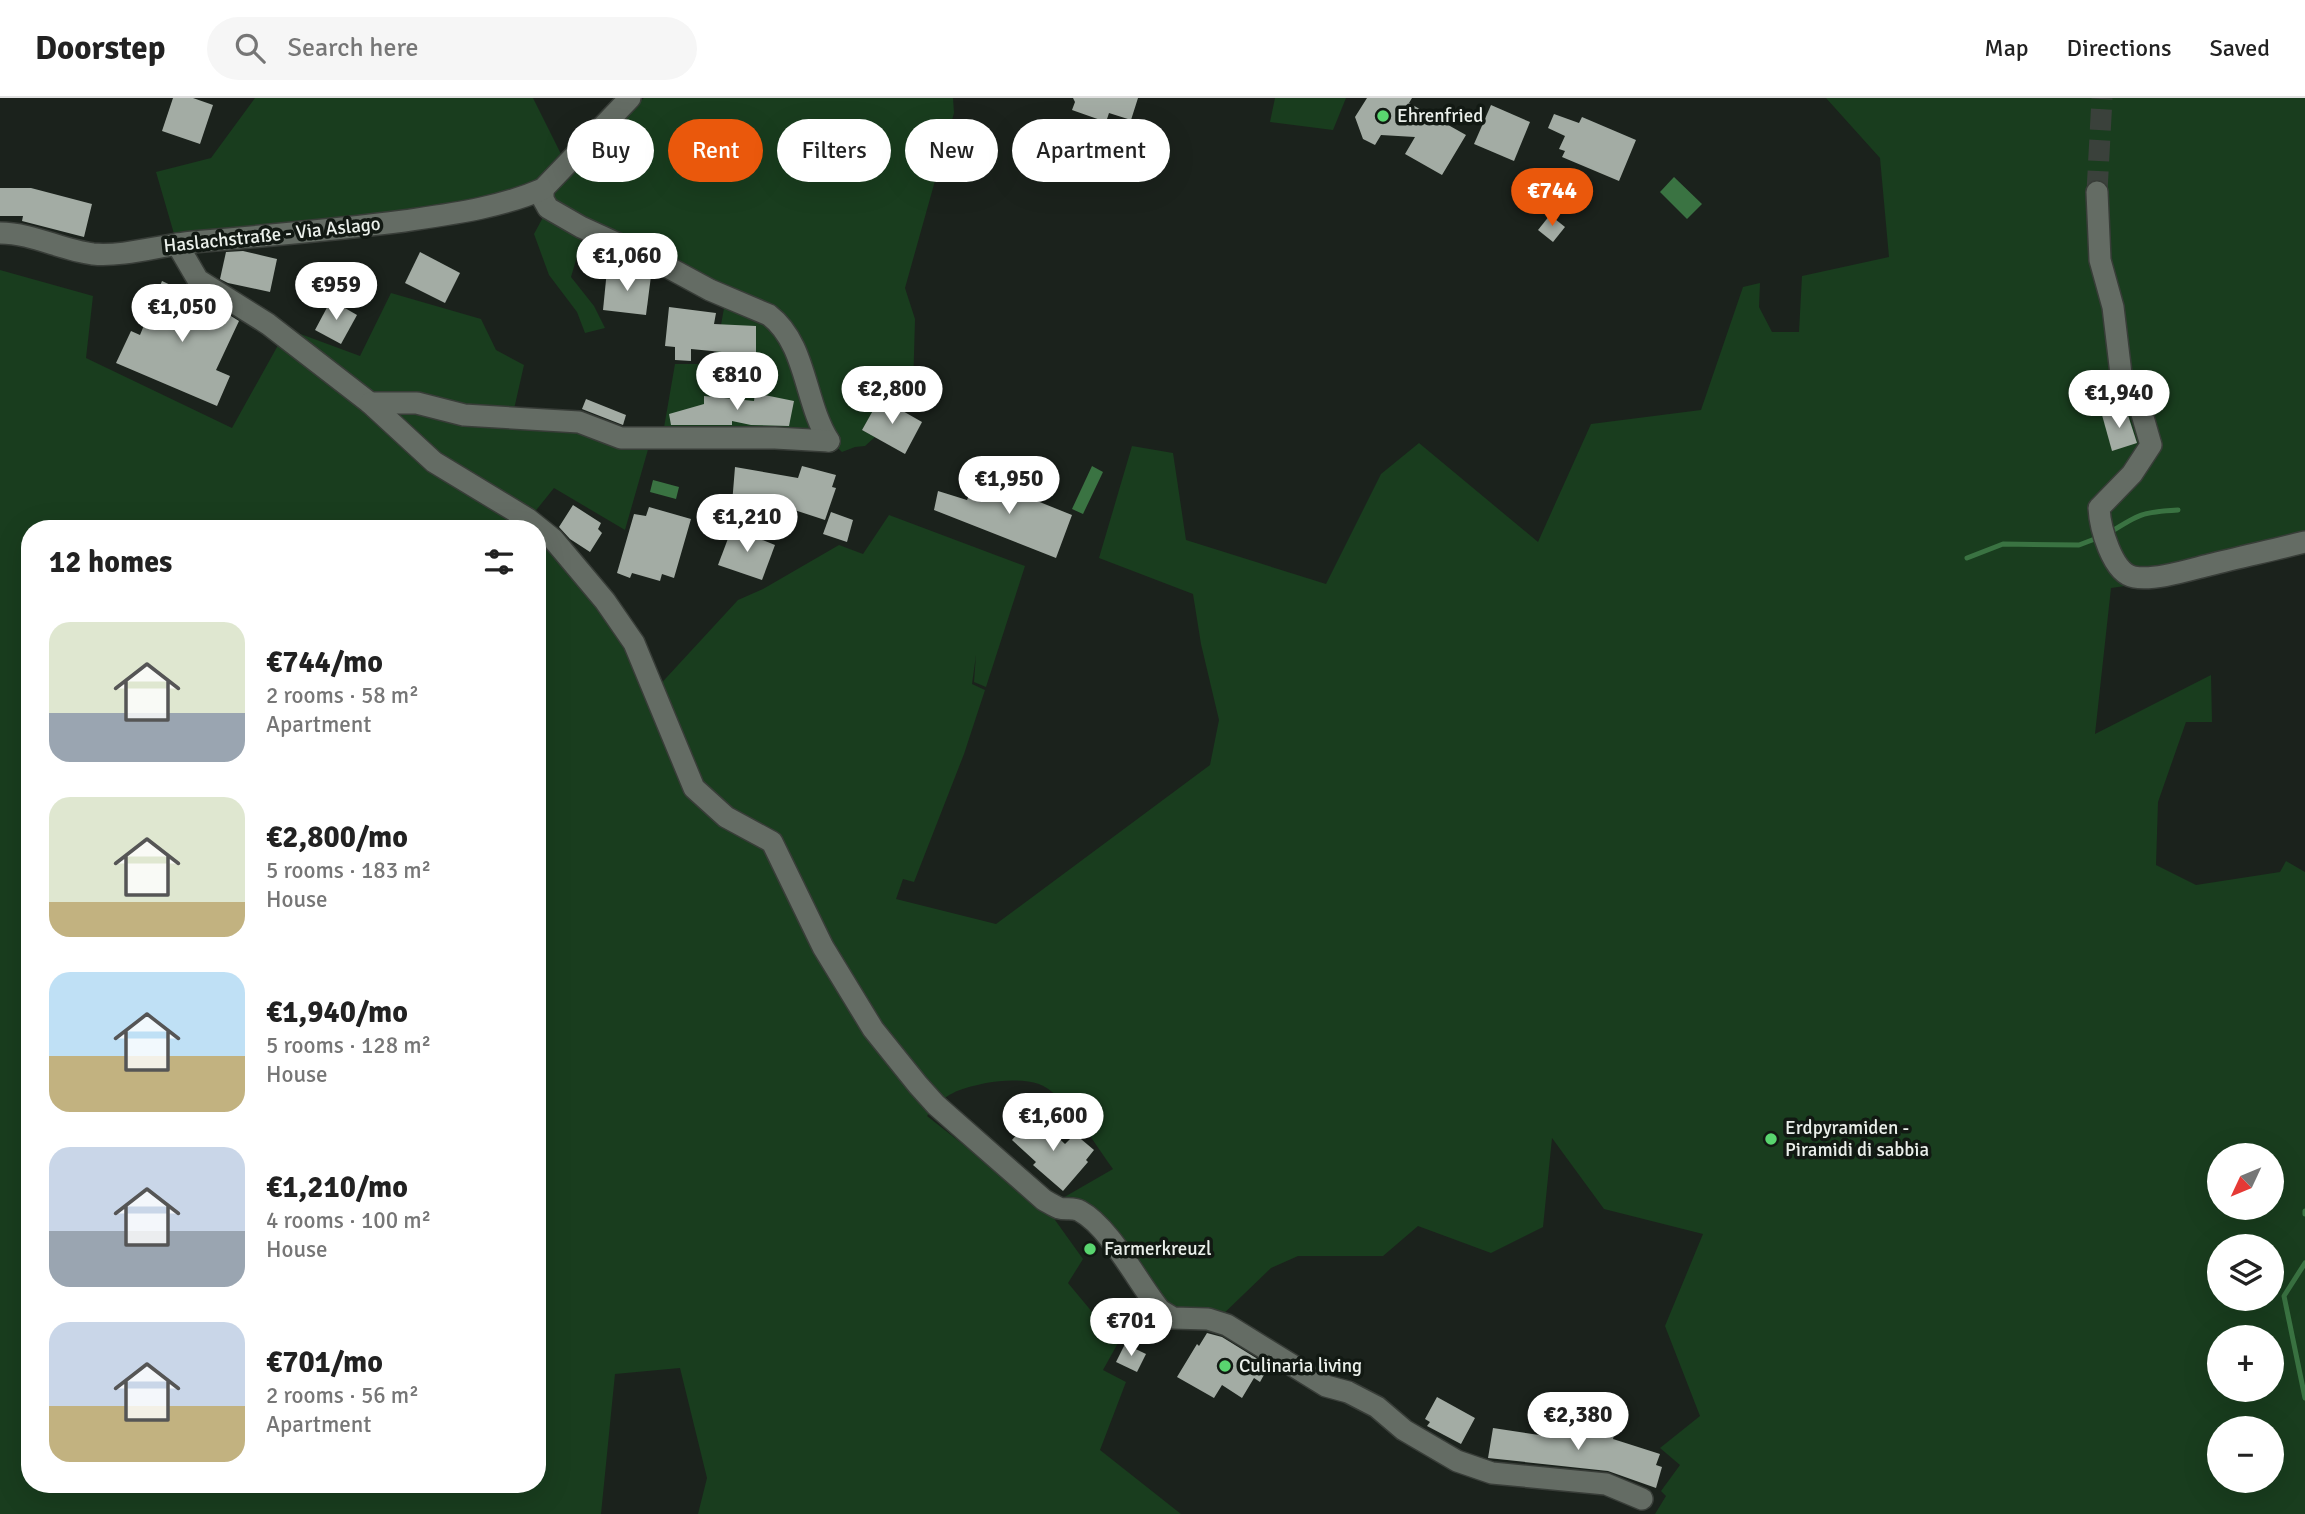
<!DOCTYPE html>
<meta charset="utf-8">
<style>
body{margin:0;font-family:Signika,sans-serif;background:#f6f6f6;color:#222;height:100vh;display:flex;flex-direction:column;font-size:26px;white-space:nowrap}
*{box-sizing:border-box;margin:0}
p{font-size:23px;color:#767676}
.icon{flex:none;width:38px;height:38px;fill:none;stroke:currentColor;stroke-width:2;stroke-linecap:round;stroke-linejoin:round}
.map{position:relative;flex:1;overflow:hidden}
.panel{position:absolute;left:21px;top:422px;width:525px;height:973px;display:flex;flex-direction:column;background:#fff;border-radius:28px;box-shadow:0 7px 28px #0002}
.panel>*{flex:none}
.hud{position:absolute;left:567px;top:21px;width:665px;height:63px;display:flex;gap:14px}
.needle{width:46px;rotate:226deg}
.tools{position:absolute;left:2207px;top:1045px;display:grid;gap:14px}
.tools a{display:grid;place-items:center;width:77px;height:77px;border-radius:50%;background:#fff;box-shadow:0 7px 28px #0002;font-size:35px}
.price{position:absolute;translate:-50% -60px;padding:0 16px;border-radius:24px;background:#fff;color:#222;font-size:23px;line-height:46px;filter:drop-shadow(0 2px 4px #0008)}
.price::after{content:'';position:absolute;left:50%;top:42px;width:21px;height:16px;margin-left:-10px;background:inherit;clip-path:polygon(0 0,100% 0,50% 100%)}
.price.selected{background:#ea580c;color:#fff}
ul{padding:0;list-style:none}
li{display:flex;align-items:center;gap:21px;height:175px;padding:0 28px}
li span{display:grid;place-items:center;flex:none;width:196px;height:140px;border-radius:21px;color:#555}
li>.icon{margin-inline-start:auto}
span .icon{width:84px;height:84px;fill:#fffc;stroke-width:1}
li b{font-size:30px}
h2{display:flex;justify-content:space-between;align-items:center;height:84px;padding:0 28px;font-size:30px}
.chip{padding:0 24px;border-radius:32px;background:#fff;box-shadow:0 7px 28px #0002;font-size:24px;line-height:63px}
.chip.selected{background:#ea580c;color:#fff}
header{display:flex;align-items:center;gap:42px;box-sizing:border-box;height:98px;padding:0 35px;background:#fff;border-bottom:2px solid #e0e0e0}
header strong{font-size:33px}
nav{display:flex;gap:38px;margin-inline-start:auto;font-size:24px}
.search{width:490px;height:63px;background:#f6f6f6;display:flex;align-items:center;gap:18px;box-sizing:border-box;padding:0 24px;border-radius:38px;color:#767676;font-size:26px}
.map>svg:first-child{display:block}
.green{fill:#193d1e;fill-rule:evenodd}
.water{fill:#3a7342}
.lines{fill:none;stroke-linecap:round;stroke-linejoin:round}
.stream{stroke:#3a7342;stroke-width:5}
.building{fill:#a3aca4}
.street-tunnel{stroke:#3a413b;stroke-width:21;stroke-dasharray:21 10;stroke-linecap:butt}
.street-casing{stroke:#383d38;stroke-width:24}
.street{stroke:#646c64;stroke-width:21}
.poi-dot{fill:#59d56f;stroke:#121913;stroke-width:2.5}
.labels{text-anchor:middle;dominant-baseline:central;stroke-width:7;stroke-linejoin:round;paint-order:stroke}
.poi-label{font-size:19px;fill:#ebf0eb;stroke:#121913;text-anchor:start}
.street-label{font-size:19px;fill:#ebf0eb;stroke:#121913}
</style>
<header>
<strong>Doorstep</strong>
<div class="search"><svg class="icon" aria-label="search" viewBox="0 0 24 24"><circle cx="10" cy="10" r="6"/><path d="M15 15l6 6"/></svg>Search here</div>
<nav><a>Map</a><a>Directions</a><a>Saved</a></nav>
</header>
<div class="map">
<svg width="2305" height="1416" viewBox="0 0 2305 1416">
<rect width="100%" height="100%" fill="#1b221c"/>
<g class="green">
<polygon points="255,0 533,0 566,66 572,65 644,0 953,0 954,15 905,190 915,221 913,292 880,301 862,332 875,339 865,348 855,349 842,354 829,342 662,341 675,266 714,266 726,199 581,130 581,145 571,179 594,208 605,230 585,235 577,214 549,177 534,136 548,110 526,98 177,146 156,74 211,60"/>
<polygon points="1275,0 1346,0 1333,32 1270,24"/>
<path d="M1826 0H2305V456L2182 480 2111 490 2095 636 2211 577 2212 624H2186L2158 704 2156 767 2196 787 2280 774 2286 763 2305 774V1416H1655L1666 1398 1661 1393 1680 1367 1660 1350 1700 1318 1665 1228 1703 1136 1604 1111 1552 1040 1543 1129 1491 1155 1418 1128 1383 1158H1298L1271 1170 1217 1222 1174 1217 1061 1101 1113 1071C1097 1049 1064 995 1039 986 1024 981 1002 982 986 985 955 992 948 994 927 1018L1050 1115 1083 1161 1068 1185 1118 1245 1103 1272 1126 1284 1100 1352 1181 1416H698L707 1380 680 1270 615 1276 601 1416H0V172L93 198 86 260 232 330 287 231 360 258 391 195 481 221 496 252 524 267 512 320 651 341 625 432 554 390 529 421 553 441 655 592 738 502 763 491 839 447 863 456 889 417 1025 468 986 589 974 584 976 557 972 586 985 592 964 656 914 784 903 781 896 801 996 826 1210 667 1219 622 1201 546 1193 496 1099 460 1132 348 1173 355 1186 442 1326 486 1381 376 1419 345 1538 444 1591 326 1701 312 1743 189 1760 185 1759 209 1772 234H1799L1802 178 1889 159 1880 60ZM30 430H537V1386H30ZM2219 1057H2272V1110H2219ZM2219 1148H2272V1200H2219ZM2219 1239H2272V1292H2219ZM2219 1330H2272V1382H2219Z"/>
</g>
<g class="water">
<polygon points="1674,79 1702,106 1687,121 1660,94"/>
<polygon points="1092,368 1103,374 1083,416 1072,411"/>
<polygon points="653,382 679,389 676,401 650,394"/>
</g>
<g class="lines">
<g class="stream">
<path d="M2109 435C2139 416 2142 414 2178 412"/>
<polyline points="1967,460 2003,446 2079,447 2100,439"/>
<polyline points="2305,1113 2305,1116"/>
<polyline points="2305,1165 2284,1198 2305,1300"/>
</g>
</g>
<g class="building">
<polygon points="173,0 193,0 213,7 200,46 162,33"/>
<polygon points="1073,0 1138,0 1131,22 1109,15 1106,24 1072,12 1075,4"/>
<polygon points="1367,0 1412,0 1409,5 1466,37 1442,77 1405,56 1415,39 1381,37 1375,47 1363,41 1355,19"/>
<polygon points="1491,7 1530,24 1514,63 1474,46"/>
<polygon points="1554,16 1579,25 1582,19 1636,42 1619,83 1562,59 1565,53 1559,51 1565,38 1548,30"/>
<polygon points="0,90 31,90 92,106 84,139 22,123 23,118 0,118"/>
<polygon points="1550,117 1565,129 1553,144 1538,132"/>
<polygon points="243,153 277,161 270,194 228,185 220,181 226,154"/>
<polygon points="420,154 460,175 445,205 405,185"/>
<polygon points="607,172 651,178 646,217 603,212"/>
<polygon points="162,183 213,207 239,223 216,272 230,278 217,308 116,265 131,233 140,237"/>
<polygon points="331,202 357,217 341,246 315,232"/>
<polygon points="669,209 716,215 714,226 756,228 756,267 721,264 722,254 691,251 691,263 675,262 675,249 665,248"/>
<polygon points="755,295 794,303 789,328 751,327 732,323 732,327 671,327 669,316 704,306 704,298 754,303"/>
<polygon points="880,300 922,324 905,356 862,332"/>
<polygon points="586,301 626,317 623,327 582,311"/>
<polygon points="2126,311 2137,345 2112,353 2102,317"/>
<polygon points="802,368 836,377 832,389 836,390 825,422 776,406 775,413 732,406 735,369 798,380"/>
<polygon points="977,379 1072,417 1056,460 934,412 938,393 967,402"/>
<polygon points="573,407 601,425 598,431 602,435 590,454 570,441 559,429"/>
<polygon points="649,409 691,421 674,480 662,476 660,483 632,475 630,480 617,475 634,416 646,418"/>
<polygon points="831,414 853,422 847,444 823,436"/>
<polygon points="732,430 775,447 762,482 718,467"/>
<polygon points="1034,1017 1065,1046 1075,1036 1094,1052 1086,1062 1088,1064 1063,1093 1033,1067 1036,1064 1012,1042"/>
<polygon points="1207,1235 1222,1239 1269,1268 1260,1284 1254,1280 1242,1300 1222,1287 1214,1300 1177,1279 1197,1246 1199,1248"/>
<polygon points="1125,1246 1146,1256 1137,1274 1116,1264"/>
<polygon points="1437,1299 1475,1320 1461,1346 1427,1328 1430,1324 1425,1321"/>
<polygon points="1561,1324 1614,1337 1613,1341 1660,1356 1656,1367 1662,1369 1656,1390 1608,1373 1488,1360 1493,1330 1559,1340"/>
</g>
<g class="lines">
<polyline class="street-tunnel" points="2097,94 2102,0"/>
<g class="street-casing">
<g id="street">
<path d="M543 91V101L548 110 581 129 662 166 710 192 769 217C807 246 804 304 829 343"/>
<path d="M2097 94 2100 162 2113 209 2121 276 2140 309 2151 347 2132 376 2099 410C2100 429 2112 475 2134 479 2154 483 2189 472 2209 467 2241 459 2273 452 2305 444"/>
<path d="M0 135C32 135 61 152 93 156 123 159 162 147 193 144 263 138 334 132 404 123 451 116 499 110 543 91L630 0"/>
<path d="M177 146 198 182 268 226 370 305 434 364 528 421 553 441 605 503 634 545 694 690 726 719 772 744 823 849 873 931 918 987 936 1007 1044 1102C1048 1104 1054 1108 1059 1110 1066 1112 1073 1109 1080 1113 1110 1129 1138 1185 1160 1212L1173 1220 1208 1221 1227 1227 1326 1288 1348 1294 1377 1309 1404 1332 1457 1363 1492 1375 1606 1386 1642 1401"/>
<polyline points="370,305 417,305 464,317 579,324 621,340 775,340 829,343"/>
</g>
</g>
<use href="#street" class="street"/>
</g>
<g class="poi-dot">
<circle cx="1383" cy="18" r="7"/>
<circle cx="1771" cy="1041" r="7"/>
<circle cx="1090" cy="1151" r="7"/>
<circle cx="1225" cy="1268" r="7"/>
</g>
<g class="labels">
<g class="poi-label">
<text x="1397" y="18">Ehrenfried</text>
<text x="1785" y="1030">Erdpyramiden -<tspan x="1785" dy="22">Piramidi di sabbia</tspan></text>
<text x="1104" y="1151">Farmerkreuzl</text>
<text x="1239" y="1268">Culinaria living</text>
</g>
<g class="street-label">
<text transform="translate(272 137) rotate(-6)">Haslachstraße - Via Aslago</text>
</g>
</g>
</svg>
<div class="tools">
<a><svg class="needle" viewBox="-14 -14 28 28"><path d="M0-13l5 13h-10z" fill="#e53935"/><path d="M0 13l5-13h-10z" fill="#767676"/></svg></a>
<a><svg class="icon" aria-label="layers" viewBox="0 0 24 24"><path d="M12 4l9 5-9 5-9-5zM3 14l9 5 9-5"/></svg></a>
<a>+</a>
<a>−</a>
</div>
<b class="price selected" style="left:1552px;top:130px">€744</b>
<b class="price" style="left:627px;top:195px">€1,060</b>
<b class="price" style="left:336px;top:224px">€959</b>
<b class="price" style="left:182px;top:246px">€1,050</b>
<b class="price" style="left:737px;top:314px">€810</b>
<b class="price" style="left:892px;top:328px">€2,800</b>
<b class="price" style="left:2119px;top:332px">€1,940</b>
<b class="price" style="left:1009px;top:418px">€1,950</b>
<b class="price" style="left:747px;top:456px">€1,210</b>
<b class="price" style="left:1053px;top:1055px">€1,600</b>
<b class="price" style="left:1131px;top:1260px">€701</b>
<b class="price" style="left:1578px;top:1354px">€2,380</b>
<div class="hud">
<a class="chip">Buy</a>
<a class="chip selected">Rent</a>
<a class="chip">Filters</a>
<a class="chip">New</a>
<a class="chip">Apartment</a>
</div>
<section class="panel">
<h2>12 homes<svg class="icon" aria-label="filters" viewBox="0 0 24 24"><path d="M4 7h16M4 17h16"/><circle cx="9" cy="7" r="2"/><circle cx="15" cy="17" r="2"/></svg></h2>
<ul>
<li><span style="background:linear-gradient(#dfe7d0 65%,#9aa5b1 0)"><svg class="icon" aria-label="home" viewBox="0 0 24 24"><path d="M3 11l9-7 9 7M6 9v11h12V9"/></svg></span><div><b>€744/mo</b><p>2 rooms · 58 m²</p><p>Apartment</p></div></li>
<li><span style="background:linear-gradient(#dfe7d0 75%,#c2b280 0)"><svg class="icon" aria-label="home" viewBox="0 0 24 24"><path d="M3 11l9-7 9 7M6 9v11h12V9"/></svg></span><div><b>€2,800/mo</b><p>5 rooms · 183 m²</p><p>House</p></div></li>
<li><span style="background:linear-gradient(#bfe0f5 60%,#c2b280 0)"><svg class="icon" aria-label="home" viewBox="0 0 24 24"><path d="M3 11l9-7 9 7M6 9v11h12V9"/></svg></span><div><b>€1,940/mo</b><p>5 rooms · 128 m²</p><p>House</p></div></li>
<li><span style="background:linear-gradient(#c9d6e8 60%,#9aa5b1 0)"><svg class="icon" aria-label="home" viewBox="0 0 24 24"><path d="M3 11l9-7 9 7M6 9v11h12V9"/></svg></span><div><b>€1,210/mo</b><p>4 rooms · 100 m²</p><p>House</p></div></li>
<li><span style="background:linear-gradient(#c9d6e8 60%,#c2b280 0)"><svg class="icon" aria-label="home" viewBox="0 0 24 24"><path d="M3 11l9-7 9 7M6 9v11h12V9"/></svg></span><div><b>€701/mo</b><p>2 rooms · 56 m²</p><p>Apartment</p></div></li>
</ul>
</section>
</div>
